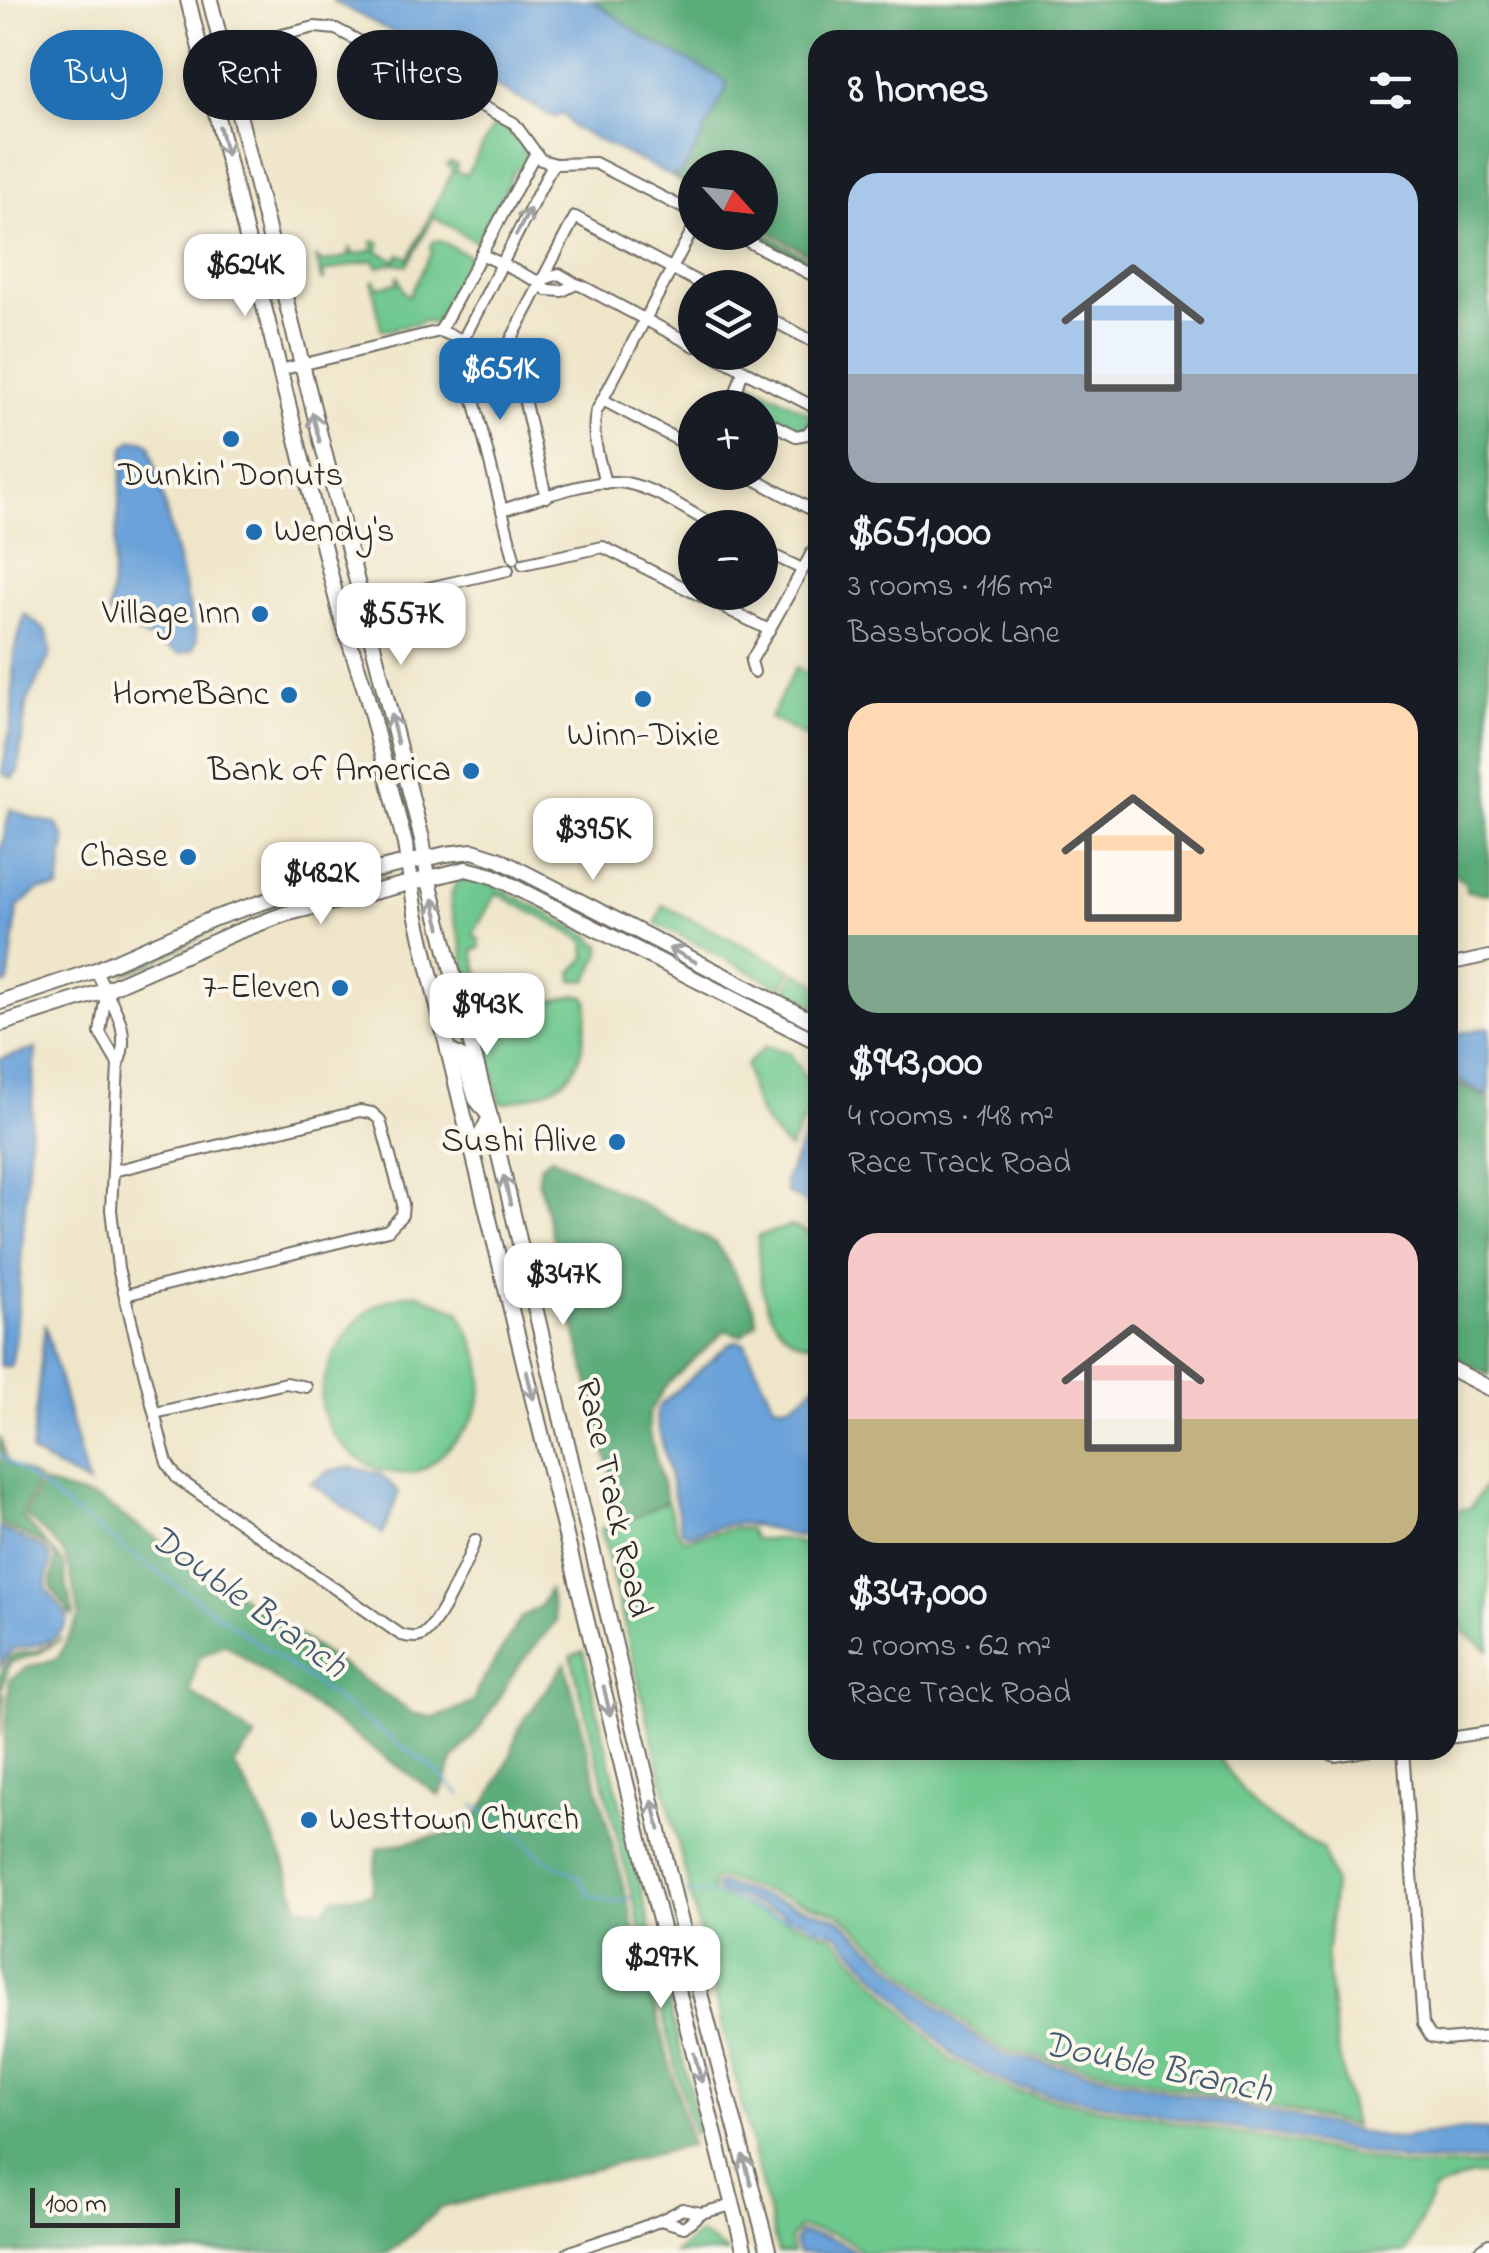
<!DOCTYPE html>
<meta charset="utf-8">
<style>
body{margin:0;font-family:"Indie Flower",sans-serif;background:#242831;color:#f1f3f6;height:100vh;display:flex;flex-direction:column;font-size:38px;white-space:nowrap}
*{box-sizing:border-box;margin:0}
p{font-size:32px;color:#9ea1a6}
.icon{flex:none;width:55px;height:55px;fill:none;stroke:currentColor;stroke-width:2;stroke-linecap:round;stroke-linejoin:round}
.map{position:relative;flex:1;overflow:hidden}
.panel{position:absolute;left:808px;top:30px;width:650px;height:1730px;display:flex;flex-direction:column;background:#171b24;border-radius:30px;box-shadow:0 5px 15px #0003}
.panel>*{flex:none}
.banner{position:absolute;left:30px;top:30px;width:628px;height:90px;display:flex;gap:20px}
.needle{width:65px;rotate:117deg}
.controls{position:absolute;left:678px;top:150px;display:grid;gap:20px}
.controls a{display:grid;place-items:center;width:100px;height:100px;border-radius:50%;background:#171b24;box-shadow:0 5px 15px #0003;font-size:50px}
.scale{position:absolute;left:30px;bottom:25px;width:150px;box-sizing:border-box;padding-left:10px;border:5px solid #2b2b2b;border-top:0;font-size:28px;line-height:35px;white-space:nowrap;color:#2b2b2b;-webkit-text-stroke:8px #fbf7ec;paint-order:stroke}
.price{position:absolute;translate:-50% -85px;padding:0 22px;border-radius:20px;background:#fff;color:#222;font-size:32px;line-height:65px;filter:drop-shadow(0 2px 5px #0008)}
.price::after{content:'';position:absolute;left:50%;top:60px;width:30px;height:22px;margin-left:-15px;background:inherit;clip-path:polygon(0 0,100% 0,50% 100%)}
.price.selected{background:#1f6fb2;color:#fff}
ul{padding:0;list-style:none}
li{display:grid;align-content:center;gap:20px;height:530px;padding:0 40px}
li span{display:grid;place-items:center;height:310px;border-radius:30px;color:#555}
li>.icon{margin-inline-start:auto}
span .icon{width:180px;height:180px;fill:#fffc;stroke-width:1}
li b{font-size:42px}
h2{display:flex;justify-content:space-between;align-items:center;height:120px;padding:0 40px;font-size:42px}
.chip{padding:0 35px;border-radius:45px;background:#171b24;box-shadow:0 5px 15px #0003;font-size:35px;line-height:90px}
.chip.selected{background:#1f6fb2;color:#fff}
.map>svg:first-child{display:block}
.green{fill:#6ec88e;stroke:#4c7a5c;stroke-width:2.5}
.forest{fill:#5aac79;stroke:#426c52;stroke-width:2.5}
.water{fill:#6aa2d9;stroke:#4a6682;stroke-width:2.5}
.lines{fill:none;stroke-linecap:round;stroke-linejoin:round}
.stream{stroke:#6aa2d9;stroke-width:2.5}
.street-casing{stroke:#706c63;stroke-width:14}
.secondary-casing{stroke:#706c63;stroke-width:18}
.street{stroke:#fff;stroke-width:10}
.secondary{stroke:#fff;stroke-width:14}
.oneway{stroke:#a0a0a0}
.poi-dot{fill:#1f6fb2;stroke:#fbf7ec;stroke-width:4}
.labels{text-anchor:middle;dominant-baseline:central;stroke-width:8;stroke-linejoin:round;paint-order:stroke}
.poi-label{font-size:35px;fill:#2b2b2b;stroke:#fbf7ec;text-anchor:end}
.street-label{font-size:35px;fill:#2b2b2b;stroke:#fbf7ec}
.water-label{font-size:38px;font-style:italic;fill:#445b71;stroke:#fbf7ec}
</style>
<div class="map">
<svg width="1489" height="2253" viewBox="0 0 1489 2253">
<rect width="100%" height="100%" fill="#fbf7ec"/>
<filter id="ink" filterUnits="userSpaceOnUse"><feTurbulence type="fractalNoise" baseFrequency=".01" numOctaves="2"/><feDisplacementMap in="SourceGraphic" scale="20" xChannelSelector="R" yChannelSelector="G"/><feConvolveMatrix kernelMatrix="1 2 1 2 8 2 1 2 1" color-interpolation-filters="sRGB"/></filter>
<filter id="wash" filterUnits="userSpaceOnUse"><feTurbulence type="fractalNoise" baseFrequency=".0048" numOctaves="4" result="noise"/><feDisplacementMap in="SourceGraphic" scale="40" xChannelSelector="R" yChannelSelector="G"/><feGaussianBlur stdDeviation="2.25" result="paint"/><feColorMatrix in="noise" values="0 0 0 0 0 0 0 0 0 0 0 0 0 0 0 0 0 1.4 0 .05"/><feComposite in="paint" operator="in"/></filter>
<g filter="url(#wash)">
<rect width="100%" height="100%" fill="#efe6ca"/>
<g class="green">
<path d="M497 120 516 133 527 157 523 167 513 171C506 193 493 212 481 232L486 238 478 243 434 217 407 265 394 263 378 267 373 260 323 272 324 280H321L316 256 321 263 349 256 350 247 353 255 373 250 372 242 376 241 380 243 377 251 396 260 400 254 409 258 453 170 447 165 450 162 457 165 456 171 466 175Z"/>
<polygon points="433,241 440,241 469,256 464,270 450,292 451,296 442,307 443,311 432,324 424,320 416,325 407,324 405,327 396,327 394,330 381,330 372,282 375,280 378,287 397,283 398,275 404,292 409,296 432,251 430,248"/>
<polygon points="745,382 751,382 809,413 811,419 806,429 799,431 740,400 738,394"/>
<polygon points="796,667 817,678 817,743 770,718"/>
<path d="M378 875H388C333 889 272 900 221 925 189 941 158 965 123 974L200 937 218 924 320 890Z"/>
<path d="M469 878 496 886 594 938 593 942 601 945V952L588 980 573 981 572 972 586 958 585 941 496 893 473 935 479 939 480 948 473 951 485 998 492 996 499 1014 576 995 585 997 588 1002C582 1073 577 1086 505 1103L500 1102 463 955C463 930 440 906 457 882Z"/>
<polygon points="663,905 792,970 782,988 656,923"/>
<polygon points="796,972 817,983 817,1007 787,991"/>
<path d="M766 1046 789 1052 817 1094 789 1149C759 1122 753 1105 746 1065Z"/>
<path d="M791 1226 817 1235V1344C811 1343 799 1343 794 1339 760 1318 758 1271 758 1236Z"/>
<path d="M416 1293 459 1311C466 1327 476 1344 480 1360 487 1388 479 1418 459 1437 449 1447 437 1461 425 1468 385 1489 326 1445 321 1404 319 1392 329 1364 335 1353 356 1316 373 1299 416 1293Z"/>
<polygon points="1489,1480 1489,1650 1463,1631 1448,1597 1448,1512 1470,1508"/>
<path d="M667 1501 678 1532 684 1539 734 1528 749 1529 754 1539H785L810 1546 817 1543 818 1750H1215C1248 1804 1265 1820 1322 1848L1334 1883 1326 1959 1336 2041 1354 2126 1001 2049 971 2029 840 1914 719 1878 715 1879 711 1887 713 1893 833 1936 952 2061 1013 2091 1412 2167 1489 2165V2175H1471L1434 2191 1405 2253H861C848 2234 819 2231 798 2228L790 2241 793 2253H778L601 1529 623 1522Z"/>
<polygon points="583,1651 699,2128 693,2134 571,1656"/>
<polygon points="699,2234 727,2252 727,2253 674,2253"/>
</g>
<g class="forest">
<polygon points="592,0 1489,0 1489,894 1466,891 1465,882 1448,872 1448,40 818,40 817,259 760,226 760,168 695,168 695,190 669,175 677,175 688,164 727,83 644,37"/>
<polygon points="760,231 817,264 817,271 748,233"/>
<polygon points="1448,1076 1453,1082 1489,1099 1489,1376 1448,1354"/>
<polygon points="552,1157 717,1244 754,1308 757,1322 741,1336 726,1330 667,1384 649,1413 649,1432 667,1501 623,1523 538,1179 540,1165"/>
<polygon points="0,1437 8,1463 38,1480 22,1517 64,1564 66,1585 74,1615 73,1617 51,1587 56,1558 48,1546 0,1524"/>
<path d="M41 1483 101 1501 412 1713 436 1718 474 1702 477 1690 521 1618 540 1606 549 1590 556 1621 516 1669 483 1724 453 1761 440 1796 225 1644 198 1658 190 1692 256 1738 234 1765C261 1810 286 1855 298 1906L324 1910 335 1898 372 1894 378 1848 458 1832 473 1822 493 1791 511 1755 518 1729 565 1663 691 2145 441 2208 388 2253H0V1789L10 1679 26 1668 58 1658 79 1616C75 1599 73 1583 69 1567 65 1547 40 1530 26 1516Z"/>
<polygon points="62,1638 42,1652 10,1663 1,1691 4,1694 0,1736 0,1675 10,1658 14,1654 37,1651"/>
</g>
<g class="water">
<polygon points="331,0 592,0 644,37 723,79 727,83 725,92 688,164 677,176 669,175 572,127 564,114 554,117"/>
<polygon points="132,440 143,440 150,444 197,639 193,650 180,654 116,622 109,613 124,448"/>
<polygon points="25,614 47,632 51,653 26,704 18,772 12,778 2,773 12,718 14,652"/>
<polygon points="10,809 34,819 56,823 65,839 59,889 39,890 18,907 8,984 0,984 0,855"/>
<path d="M1489 1027V1096C1451 1075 1448 1087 1448 1039L1450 1035Z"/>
<polygon points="36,1049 16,1334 11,1366 0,1366 0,1059"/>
<polygon points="817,1109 817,1209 787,1193 785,1181"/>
<polygon points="45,1324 88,1485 31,1453"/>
<path d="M737 1341 745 1344 774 1404C792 1409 805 1395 817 1383V1536C791 1540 770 1526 744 1524 725 1522 706 1532 687 1534L682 1531 656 1417 659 1406 729 1344Z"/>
<polygon points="350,1467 379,1473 399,1492 383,1534 311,1483 329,1471"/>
<path d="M0 1528 45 1549 51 1558 46 1589 68 1616C64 1642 34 1647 12 1649L0 1667Z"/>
<polygon points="718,1883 838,1918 968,2032 1000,2053 1392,2139 1467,2129 1489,2130 1489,2160 1413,2162 1014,2087 956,2058 836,1933 715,1889"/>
<path d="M799 2233C819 2235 841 2239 856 2253H798L795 2243Z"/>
</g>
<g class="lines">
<g class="stream">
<polyline points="0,1455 79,1516 430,1766 461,1795"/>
<polyline points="474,1805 504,1823 544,1858 579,1877 589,1894 613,1903 630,1898"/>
<polyline points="686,1893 721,1894 767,1915 795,1918"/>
<polyline points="807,1922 817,1928 827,1929"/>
</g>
</g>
</g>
<g filter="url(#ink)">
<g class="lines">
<g class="street-casing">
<g id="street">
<polyline points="200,46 240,45 315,27 336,29 514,123 541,160 556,164 595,163 695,214"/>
<polyline points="730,232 818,278"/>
<polyline points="481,254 539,282 547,290 562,291 576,284 582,286 695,346"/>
<polyline points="544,279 559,274 576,284"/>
<polyline points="760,314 818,344"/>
<polyline points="440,331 463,340 466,368 514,558"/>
<polyline points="440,331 535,154"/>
<polyline points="463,340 553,164"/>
<polyline points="708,352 818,409"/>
<polyline points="280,370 440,331"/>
<polyline points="603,400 695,449"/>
<polyline points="740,408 734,398 743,371"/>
<polyline points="760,418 796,436 807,434 818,421"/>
<polyline points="741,472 818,513"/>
<path d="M605 483C599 459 591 437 596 412L695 225"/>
<polyline points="546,497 511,340 575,217 709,288"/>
<path d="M502 510C534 500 592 477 626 483 658 489 690 513 719 528"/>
<polyline points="760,549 802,569"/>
<polyline points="523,564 603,547 769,630 818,542"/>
<polyline points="340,613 388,597 508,570"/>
<polyline points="754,672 751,661 769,630"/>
<polyline points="1448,965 1489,956"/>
<path d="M96 970C109 1002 134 1027 118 1064L111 1210 118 1268 162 1444 167 1463 177 1478 401 1635C408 1637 418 1639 424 1634 440 1622 468 1560 475 1540"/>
<polyline points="106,994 100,1033 118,1064"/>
<polyline points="113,1171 360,1111 372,1113 380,1120 403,1204 402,1215 388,1230 125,1295"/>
<polyline points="155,1413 286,1383 306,1387"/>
<polyline points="1448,1738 1489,1732"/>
<polyline points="1322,1750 1335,1756 1370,1750"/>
<polyline points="1403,1750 1423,2024 1431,2037 1445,2040 1489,2036"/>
<polyline points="664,2221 684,2227 701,2213"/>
<path d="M568 2253C605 2237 648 2230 682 2209L701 2213 733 2205"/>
<polyline points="1477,2253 1489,2244"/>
</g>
</g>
<g class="secondary-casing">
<g id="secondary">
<polyline points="188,0 340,613 366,693 405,844 416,913 448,1050 647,1869 745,2253"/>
<polyline points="210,0 422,839 428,877 490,1117 676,1903 769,2253"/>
<polyline points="0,1002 96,970 212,919 319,883 446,854 473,851 498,859 818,1024"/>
<polyline points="0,1024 98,993 234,933 285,914 466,869 493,876 818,1042"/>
<polyline points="448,1050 463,1058 476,1099 490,1117 474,1149"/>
<polyline points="1448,1367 1489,1388"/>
</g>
</g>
<use href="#street" class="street"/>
<use href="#secondary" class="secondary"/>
</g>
<defs><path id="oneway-shaft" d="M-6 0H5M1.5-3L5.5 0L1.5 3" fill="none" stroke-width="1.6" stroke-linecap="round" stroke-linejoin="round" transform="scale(2.5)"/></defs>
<g class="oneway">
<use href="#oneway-shaft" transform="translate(223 141) rotate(76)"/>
<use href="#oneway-shaft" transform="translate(523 222) rotate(-62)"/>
<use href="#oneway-shaft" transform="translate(316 427) rotate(-104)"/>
<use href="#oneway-shaft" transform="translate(394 729) rotate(-104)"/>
<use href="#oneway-shaft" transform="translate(437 913) rotate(-104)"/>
<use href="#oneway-shaft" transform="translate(682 955) rotate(-153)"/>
<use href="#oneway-shaft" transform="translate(507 1190) rotate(-103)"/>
<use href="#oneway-shaft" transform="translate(530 1385) rotate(76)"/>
<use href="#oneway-shaft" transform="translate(607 1701) rotate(77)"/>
<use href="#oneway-shaft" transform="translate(656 1815) rotate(-103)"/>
<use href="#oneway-shaft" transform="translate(698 2068) rotate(75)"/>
<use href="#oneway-shaft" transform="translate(747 2170) rotate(-105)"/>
</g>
</g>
<g class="poi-dot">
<circle cx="231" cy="439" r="10"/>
<circle cx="254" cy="532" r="10"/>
<circle cx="260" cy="614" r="10"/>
<circle cx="289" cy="695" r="10"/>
<circle cx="643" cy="699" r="10"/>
<circle cx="471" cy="771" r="10"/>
<circle cx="188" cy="857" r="10"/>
<circle cx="340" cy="988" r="10"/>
<circle cx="617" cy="1142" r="10"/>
<circle cx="309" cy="1820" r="10"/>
</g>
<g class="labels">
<g class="poi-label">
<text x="231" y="476" text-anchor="middle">Dunkin' Donuts</text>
<text x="274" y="532" text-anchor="start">Wendy's</text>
<text x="240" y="614">Village Inn</text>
<text x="269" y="695">HomeBanc</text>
<text x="643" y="736" text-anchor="middle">Winn-Dixie</text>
<text x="451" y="771">Bank of America</text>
<text x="168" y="857">Chase</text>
<text x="320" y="988">7-Eleven</text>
<text x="597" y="1142">Sushi Alive</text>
<text x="329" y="1820" text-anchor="start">Westtown Church</text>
</g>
<g class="street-label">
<text transform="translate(612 1498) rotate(77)">Race Track Road</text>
</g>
<g class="water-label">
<text transform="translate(247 1603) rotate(36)">Double Branch</text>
<text transform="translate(1157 2069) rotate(12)">Double Branch</text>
</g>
</g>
</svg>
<div class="controls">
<a><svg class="needle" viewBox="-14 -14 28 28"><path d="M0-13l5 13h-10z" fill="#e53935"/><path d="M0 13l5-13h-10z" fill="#9ea1a6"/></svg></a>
<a><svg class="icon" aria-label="layers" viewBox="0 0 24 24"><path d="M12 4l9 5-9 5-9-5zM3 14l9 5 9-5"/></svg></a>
<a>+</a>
<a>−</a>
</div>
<div class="scale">100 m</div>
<b class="price" style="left:245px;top:319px">$624K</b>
<b class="price selected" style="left:500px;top:423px">$651K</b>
<b class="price" style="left:401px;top:668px">$557K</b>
<b class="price" style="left:593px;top:883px">$395K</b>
<b class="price" style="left:321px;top:927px">$482K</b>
<b class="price" style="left:487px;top:1058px">$943K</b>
<b class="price" style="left:563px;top:1328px">$347K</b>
<b class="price" style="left:661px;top:2011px">$297K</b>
<div class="banner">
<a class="chip selected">Buy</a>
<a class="chip">Rent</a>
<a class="chip">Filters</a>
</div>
<section class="panel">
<h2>8 homes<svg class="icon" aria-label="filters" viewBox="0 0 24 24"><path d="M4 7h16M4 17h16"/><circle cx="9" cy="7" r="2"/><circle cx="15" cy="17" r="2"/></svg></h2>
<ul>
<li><span style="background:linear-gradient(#a9c7e8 65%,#9aa5b1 0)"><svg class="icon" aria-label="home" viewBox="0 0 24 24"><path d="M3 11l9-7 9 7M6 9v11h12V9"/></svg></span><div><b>$651,000</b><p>3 rooms · 116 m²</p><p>Bassbrook Lane</p></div></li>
<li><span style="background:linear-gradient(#ffd9b3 75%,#7fa58c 0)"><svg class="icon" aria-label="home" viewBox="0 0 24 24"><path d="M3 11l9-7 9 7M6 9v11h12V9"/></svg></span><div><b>$943,000</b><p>4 rooms · 148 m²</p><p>Race Track Road</p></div></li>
<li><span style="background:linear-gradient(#f6c9c9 60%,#c2b280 0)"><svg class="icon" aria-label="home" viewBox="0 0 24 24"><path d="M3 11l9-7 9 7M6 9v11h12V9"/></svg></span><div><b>$347,000</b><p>2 rooms · 62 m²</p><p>Race Track Road</p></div></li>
</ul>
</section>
</div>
